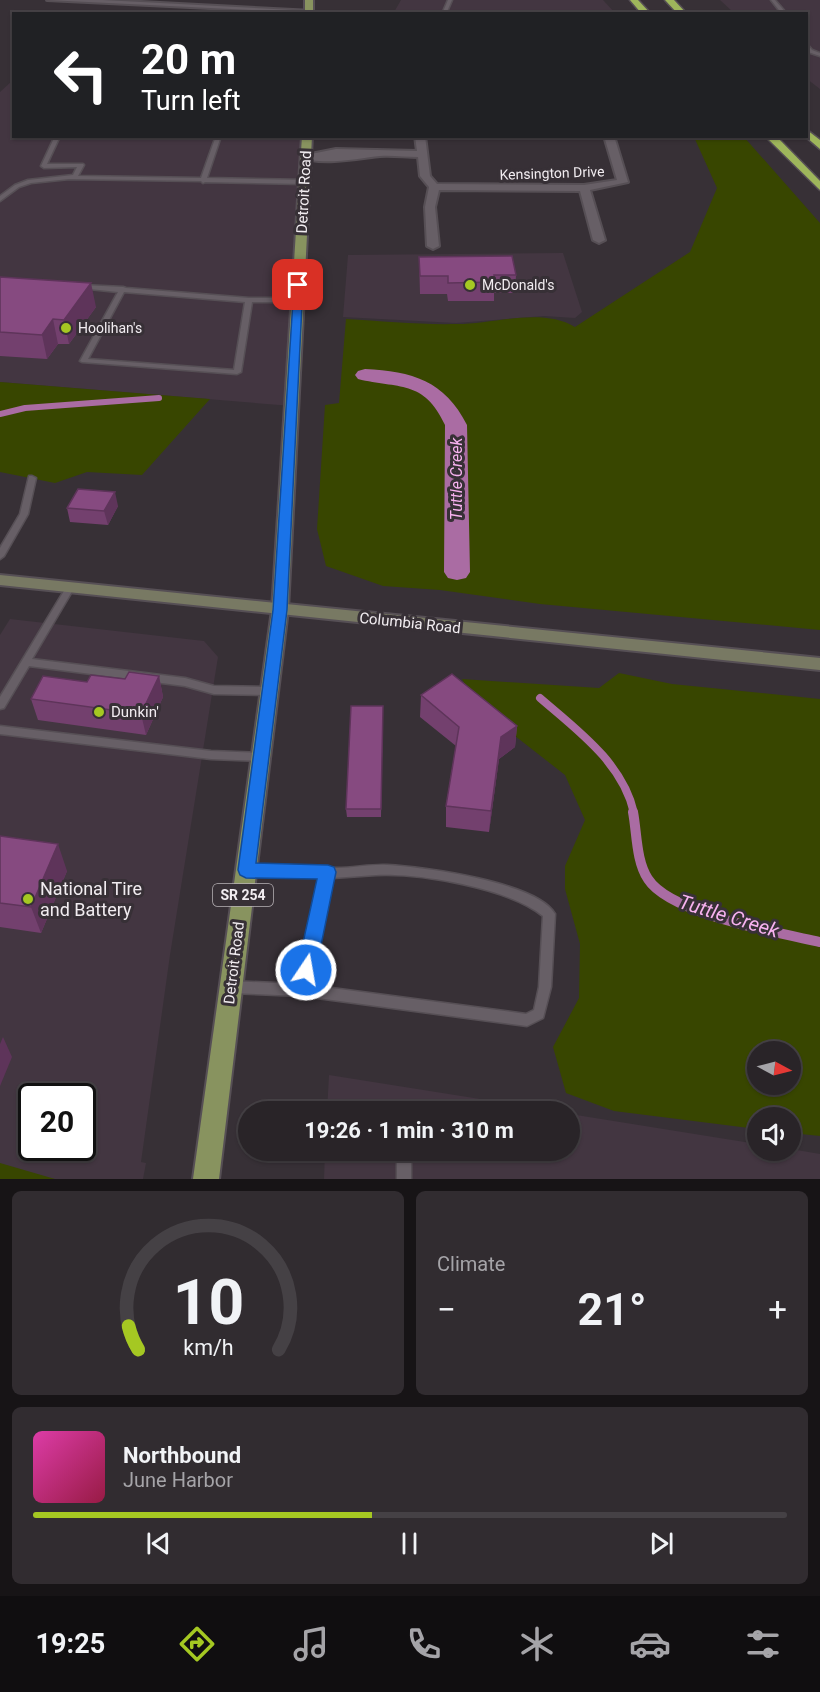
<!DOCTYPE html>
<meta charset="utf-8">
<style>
body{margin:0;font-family:Roboto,sans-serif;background:#312c30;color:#f1f3f6;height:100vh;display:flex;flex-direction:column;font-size:22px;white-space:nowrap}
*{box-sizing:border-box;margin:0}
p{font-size:20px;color:#a5a4a8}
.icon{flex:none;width:33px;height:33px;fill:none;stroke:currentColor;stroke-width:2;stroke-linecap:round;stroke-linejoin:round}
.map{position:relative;height:1179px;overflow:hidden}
.panel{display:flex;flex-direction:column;gap:12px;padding:12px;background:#171416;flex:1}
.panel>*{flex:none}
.top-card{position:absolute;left:12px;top:12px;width:796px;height:126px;border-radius:0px;box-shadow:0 2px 4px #0004,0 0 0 2px #454145;background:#202124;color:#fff;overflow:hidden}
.needle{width:39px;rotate:97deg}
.tools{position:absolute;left:747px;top:1041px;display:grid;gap:12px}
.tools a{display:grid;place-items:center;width:54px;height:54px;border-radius:50%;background:#292428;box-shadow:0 2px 4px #0004,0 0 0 2px #454145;font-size:30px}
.speed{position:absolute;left:18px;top:1083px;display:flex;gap:12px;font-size:30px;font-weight:700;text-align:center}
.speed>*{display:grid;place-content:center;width:78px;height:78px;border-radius:50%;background:#292428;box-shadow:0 2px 4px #0004,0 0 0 2px #454145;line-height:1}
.speed .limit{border:3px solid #111;border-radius:9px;background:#fff;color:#111}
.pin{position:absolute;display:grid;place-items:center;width:51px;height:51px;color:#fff;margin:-26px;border-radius:12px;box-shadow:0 3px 9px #0006}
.me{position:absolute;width:66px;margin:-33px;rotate:12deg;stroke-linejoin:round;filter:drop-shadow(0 0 4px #0008)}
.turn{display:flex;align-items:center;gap:21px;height:126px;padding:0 30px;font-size:27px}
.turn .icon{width:78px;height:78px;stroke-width:2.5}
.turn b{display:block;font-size:42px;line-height:51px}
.big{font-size:45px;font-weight:700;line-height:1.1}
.panel .card{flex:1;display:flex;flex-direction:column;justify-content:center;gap:9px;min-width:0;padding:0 21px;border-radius:9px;background:#312c30}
.panel .dial{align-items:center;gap:0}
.dial svg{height:156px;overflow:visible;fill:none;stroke:#454145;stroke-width:7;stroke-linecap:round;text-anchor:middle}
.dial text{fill:#f1f3f6;stroke:none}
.song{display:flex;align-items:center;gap:18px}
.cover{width:72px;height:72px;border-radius:9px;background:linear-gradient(135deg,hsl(320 70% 55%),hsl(340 70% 35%))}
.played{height:6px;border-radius:3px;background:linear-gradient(90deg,#a5c822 45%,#454145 45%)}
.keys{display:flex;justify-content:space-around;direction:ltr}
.heat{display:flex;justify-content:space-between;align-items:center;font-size:33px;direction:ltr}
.panel .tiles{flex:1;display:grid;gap:12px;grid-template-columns:1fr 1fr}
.card:last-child{grid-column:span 2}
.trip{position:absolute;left:238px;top:1101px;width:342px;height:60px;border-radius:30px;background:#292428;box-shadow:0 2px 4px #0004,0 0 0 2px #454145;font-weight:700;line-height:60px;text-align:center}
.tab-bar{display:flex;height:96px;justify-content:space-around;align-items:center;background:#100e10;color:#a5a4a8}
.tab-bar .icon{width:42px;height:42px}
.tab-bar .selected{color:#a5c822}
.tab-bar b{font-size:27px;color:#f1f3f6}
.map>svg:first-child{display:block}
</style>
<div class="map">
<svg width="820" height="1179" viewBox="0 0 820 1179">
<rect width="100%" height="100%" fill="#373036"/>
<!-- built -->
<g fill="#433641" fill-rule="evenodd">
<polygon points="401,0 603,0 615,13 393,14"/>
<polygon points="720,0 820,0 820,89 807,79 807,14 734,13"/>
<polygon points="13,80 14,136 307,137 292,406 0,382 0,92"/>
<polygon points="563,253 582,312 575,318 544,316 456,323 343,317 348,255"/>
<path d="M10,619L204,641L218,657L170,955L141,1162L146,1163L143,1179H0V635ZM32,1096H82V1148H32Z"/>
<polygon points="329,1075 555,1111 327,1112"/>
<polygon points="570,1114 757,1144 758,1150 791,1149 820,1154 820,1179 324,1179 325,1151 570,1150"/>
</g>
<!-- green -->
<g fill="#384600" fill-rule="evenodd">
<path d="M694,137H744L820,223V630L540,604L440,590L383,586L326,566L317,529L325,405L339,403L346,319C383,321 420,325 457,324C494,324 542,307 575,327L690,252L717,188Z"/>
<polygon points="0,382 210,399 142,475 87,472 55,483 0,472"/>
<path d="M619,673L672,684L820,699V1136L791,1133L790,1118H758L757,1129L614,1111L566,1093L553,1047L579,998L580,944L565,889V866L585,820L565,775L478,707L462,679L599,688ZM758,1052H790V1084H758Z"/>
<polygon points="0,1163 55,1179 0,1179"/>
</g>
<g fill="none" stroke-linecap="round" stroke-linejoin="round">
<!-- stream-far2 -->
<polyline stroke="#aa6ca3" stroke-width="6" points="0,414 25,408 159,398"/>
<!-- stream-far1 -->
<path stroke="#aa6ca3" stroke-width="8" d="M540,698C577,730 623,763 634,813"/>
<!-- stream -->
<path stroke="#aa6ca3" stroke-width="10" d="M633,812C637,833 636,861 648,879C670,914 780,933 820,942"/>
<!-- canal -->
<path fill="#aa6ca3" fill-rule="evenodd" d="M365,369C412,371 445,381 467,425L470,572L466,578L457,580L448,578L444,572L445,425C424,379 398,389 358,379L355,375L358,371Z"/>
<defs>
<g id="service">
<polygon points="448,0 452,0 446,14 442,14"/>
<polygon points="771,0 775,0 787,14 782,14"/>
<polygon points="807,44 812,50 820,53 820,56 808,52"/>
<polygon points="14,105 14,109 12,108"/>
<polygon points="55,136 60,136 47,164 83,164 84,165 78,176 201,178 216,136 221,136 207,178 305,180 308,182 305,184 205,182 203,183 201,181 69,179 31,183 19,187 0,201 0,196 15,185 28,180 73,175 77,167 44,168 41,166"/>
<path d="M82,285L123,287L126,288L249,298H298L301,300L298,302H252L241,372L237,374L82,362L80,361L118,292L80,288L79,287ZM124,292L245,302L234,370L88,359Z"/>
<polygon points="29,476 32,476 36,478 28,514 4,556 0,559 0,548 20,514"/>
<polygon points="70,585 74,588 32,659 185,678 214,686 269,687 272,688 274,691 272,694 269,695 214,694 185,686 29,666 4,708 0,709 0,697 67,586"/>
<polygon points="0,726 211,751 261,753 265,754 266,757 265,760 261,761 211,759 0,734"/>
<path d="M246,865C276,866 307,868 337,868C354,868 371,864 387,865C423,867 537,882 555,914L551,987L543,1018L527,1026L302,996L231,993L227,991L225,987L227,983L231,981L297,984L321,877L246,875L242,873L240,870L242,867ZM376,875C420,873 509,888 543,916L539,987L534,1010L526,1014L309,985L332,878Z"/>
<polygon points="405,1102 410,1104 412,1109 411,1112 397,1112 400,1104"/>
<rect x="397" y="1150" width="14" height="29"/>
</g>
<g id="minor">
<polygon points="47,0 103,0 313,11 309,13"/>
<path d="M415,136H425L430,176L437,184L584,185L617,180L604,136H614L628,182L590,190L605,240L599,243L593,240L580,191L439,190L435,207L439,246L433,249L427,246L425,207L429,187L420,176L418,157C405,157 392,155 380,156C361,158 317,167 301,156L336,149L417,151Z"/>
</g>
<polygon id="secondary" points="0,575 820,658 820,670 0,585"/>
<g id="primary">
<rect x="305" y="0" width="8" height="14"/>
<polygon points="302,136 312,136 288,610 219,1179 193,1179 272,610"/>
</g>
<g id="motorway">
<polygon points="630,0 638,0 651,14 642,14"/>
<polygon points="665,0 674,0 687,14 678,14"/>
<polygon points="807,130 820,140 820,149 805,136 807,136"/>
<polygon points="765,136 776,136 820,181 820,190"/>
</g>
</defs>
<!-- service casing -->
<use href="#service" stroke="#564f55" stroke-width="3"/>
<!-- minor casing -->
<use href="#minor" stroke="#564f55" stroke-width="4"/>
<!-- secondary casing -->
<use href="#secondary" stroke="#564f55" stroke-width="4"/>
<!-- primary casing -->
<use href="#primary" stroke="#564f55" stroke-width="4"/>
<!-- motorway casing -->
<use href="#motorway" stroke="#564f55" stroke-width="3"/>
<!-- service -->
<use href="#service" fill="#675f66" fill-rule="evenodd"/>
<!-- minor -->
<use href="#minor" fill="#675f66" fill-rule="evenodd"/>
<!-- secondary -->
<use href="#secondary" fill="#787963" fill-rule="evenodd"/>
<!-- primary -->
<use href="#primary" fill="#88935f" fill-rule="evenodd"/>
<!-- motorway -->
<use href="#motorway" fill="#9eb65b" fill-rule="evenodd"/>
</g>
<!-- wall -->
<g fill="#73406e">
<polygon points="419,257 516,275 515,293 494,293 494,301 448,301 447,294 420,294"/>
<polygon points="0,277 96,307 69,344 58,344 47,359 0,356"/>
<polygon points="118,506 108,525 70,522 67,508"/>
<polygon points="159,676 163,697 146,735 38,720 31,699 87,682 125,679"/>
<polygon points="421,695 517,726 515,747 499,759 489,832 446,827 446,806 456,746 420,717"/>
<polygon points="383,706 381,817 347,817 346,809"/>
<polygon points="0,836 67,871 41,933 0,927"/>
</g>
<!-- shaded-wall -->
<g fill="#5e345a">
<polygon points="91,283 96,307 69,344 64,320"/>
<polygon points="53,319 58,344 47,359 42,335"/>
<polygon points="115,492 118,506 108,525 104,511"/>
<polygon points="159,676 163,697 146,735 141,714"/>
<polygon points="517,726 515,747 499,759 489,832 491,811 501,737"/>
<polygon points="58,844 67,871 41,933 31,907"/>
<polygon points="3,1037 12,1057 0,1086 0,1044"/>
</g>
<!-- building -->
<g fill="#864a80" stroke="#5e345a" stroke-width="1.5">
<polygon points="512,256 516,275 494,275 495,282 448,283 448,276 420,276 419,257"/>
<polygon points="0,277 91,283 64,320 53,319 42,335 0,332"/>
<polygon points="78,489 115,492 104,511 67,508"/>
<polygon points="129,672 159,676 141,714 31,699 43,676 87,682 91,675 125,679"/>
<polygon points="452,674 517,726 501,737 491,811 446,806 459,727 421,695"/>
<polygon points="351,706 383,706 381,809 346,809"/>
<polygon points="0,836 58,844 31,907 0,903"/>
</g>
<!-- route -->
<polygon fill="#1a73e8" stroke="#114b97" stroke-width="1.5" points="298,282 303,285 287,610 256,863 328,865 334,867 336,872 316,970 313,976 306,979 300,976 297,970 317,879 246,878 240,875 238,870 273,610 294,285"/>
<!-- markers -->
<g fill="#a5c822" stroke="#373036" stroke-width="2">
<circle cx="470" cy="285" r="6"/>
<circle cx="66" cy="328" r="6"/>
<circle cx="99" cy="712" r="6"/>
<circle cx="28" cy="899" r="6"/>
</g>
<g text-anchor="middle" stroke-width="6" stroke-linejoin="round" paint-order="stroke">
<!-- far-street labels -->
<g font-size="14" fill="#f1ecf0" stroke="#373036">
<text transform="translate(552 173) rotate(-2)" y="5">Kensington Drive</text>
</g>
<!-- far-poi labels -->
<g font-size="14" fill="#f1ecf0" stroke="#373036" text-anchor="start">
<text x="482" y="290">McDonald's</text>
<text x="78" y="333">Hoolihan's</text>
</g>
<!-- shield labels -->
<rect fill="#373036" stroke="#b9b4b8" stroke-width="1.5" x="213" y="884" width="60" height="22" rx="4.5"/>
<g font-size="14" font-weight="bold" fill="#f1ecf0">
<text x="243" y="900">SR 254</text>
</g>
<!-- street labels -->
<g font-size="15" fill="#f1ecf0" stroke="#373036">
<text transform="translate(304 192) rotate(-87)" y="5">Detroit Road</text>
<text transform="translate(410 623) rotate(6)" y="5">Columbia Road</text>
<text transform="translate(234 963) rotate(-83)" y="5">Detroit Road</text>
</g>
<!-- poi labels -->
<g font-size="15" fill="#f1ecf0" stroke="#373036" text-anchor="start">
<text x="111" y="717">Dunkin'</text>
</g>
<!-- water labels -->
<g font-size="16" font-style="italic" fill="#f7b2ef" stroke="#373036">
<text transform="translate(456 479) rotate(-90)" y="6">Tuttle Creek</text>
</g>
<!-- near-poi labels -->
<g font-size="18" fill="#f1ecf0" stroke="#373036" text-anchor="start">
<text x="40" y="895">National Tire<tspan x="40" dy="21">and Battery</tspan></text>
</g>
<!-- near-water labels -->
<g font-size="20" font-style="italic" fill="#f7b2ef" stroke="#373036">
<text transform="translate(729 916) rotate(17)" y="7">Tuttle Creek</text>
</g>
</g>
</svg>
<div class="tools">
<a><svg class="needle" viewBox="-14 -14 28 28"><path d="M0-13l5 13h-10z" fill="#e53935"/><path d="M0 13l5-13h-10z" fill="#a5a4a8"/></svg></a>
<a><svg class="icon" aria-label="sound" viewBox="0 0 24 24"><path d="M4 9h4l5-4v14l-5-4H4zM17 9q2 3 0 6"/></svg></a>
</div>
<div class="speed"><div class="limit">20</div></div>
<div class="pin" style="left:298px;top:285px;background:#d93025"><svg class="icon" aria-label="arrive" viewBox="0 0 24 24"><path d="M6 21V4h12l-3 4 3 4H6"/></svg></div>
<svg class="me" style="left:306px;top:970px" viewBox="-20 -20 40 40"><circle r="17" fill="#1a73e8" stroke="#fff" stroke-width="3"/><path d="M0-11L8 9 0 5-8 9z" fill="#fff"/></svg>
<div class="trip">19:26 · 1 min · 310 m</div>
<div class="top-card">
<div class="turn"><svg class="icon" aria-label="left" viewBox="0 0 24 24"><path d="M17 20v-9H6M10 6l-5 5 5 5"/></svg><div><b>20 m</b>Turn left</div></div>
</div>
</div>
<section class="panel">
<div class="tiles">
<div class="card dial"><svg viewBox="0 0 100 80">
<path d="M14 69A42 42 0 1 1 86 69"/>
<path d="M14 69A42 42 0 0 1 9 57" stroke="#a5c822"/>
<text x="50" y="56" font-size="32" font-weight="700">10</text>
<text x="50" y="72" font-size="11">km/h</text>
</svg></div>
<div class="card"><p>Climate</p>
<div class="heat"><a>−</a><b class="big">21°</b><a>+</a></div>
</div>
<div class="card">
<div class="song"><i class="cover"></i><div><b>Northbound</b><p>June Harbor</p></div></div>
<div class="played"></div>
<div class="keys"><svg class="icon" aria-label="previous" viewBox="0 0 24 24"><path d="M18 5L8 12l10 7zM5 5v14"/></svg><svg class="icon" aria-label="pause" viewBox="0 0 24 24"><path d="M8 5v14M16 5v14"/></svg><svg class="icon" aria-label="next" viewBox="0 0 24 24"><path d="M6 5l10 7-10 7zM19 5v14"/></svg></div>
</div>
</div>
</section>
<nav class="tab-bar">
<b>19:25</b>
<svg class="icon selected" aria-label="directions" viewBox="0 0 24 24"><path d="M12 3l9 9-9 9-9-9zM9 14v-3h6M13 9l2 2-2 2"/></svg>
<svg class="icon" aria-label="music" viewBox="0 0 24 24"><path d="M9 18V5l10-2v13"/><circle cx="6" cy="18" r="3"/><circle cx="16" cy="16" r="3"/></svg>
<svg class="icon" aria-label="phone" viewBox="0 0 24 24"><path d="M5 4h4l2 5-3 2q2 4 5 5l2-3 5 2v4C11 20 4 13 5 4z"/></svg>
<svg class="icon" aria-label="climate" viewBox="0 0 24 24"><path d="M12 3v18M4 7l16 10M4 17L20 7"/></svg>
<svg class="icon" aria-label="car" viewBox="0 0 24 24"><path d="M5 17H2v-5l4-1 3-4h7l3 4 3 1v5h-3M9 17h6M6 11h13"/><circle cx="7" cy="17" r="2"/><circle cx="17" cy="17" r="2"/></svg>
<svg class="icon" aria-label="filters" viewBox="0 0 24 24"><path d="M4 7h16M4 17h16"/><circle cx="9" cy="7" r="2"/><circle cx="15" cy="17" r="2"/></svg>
</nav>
